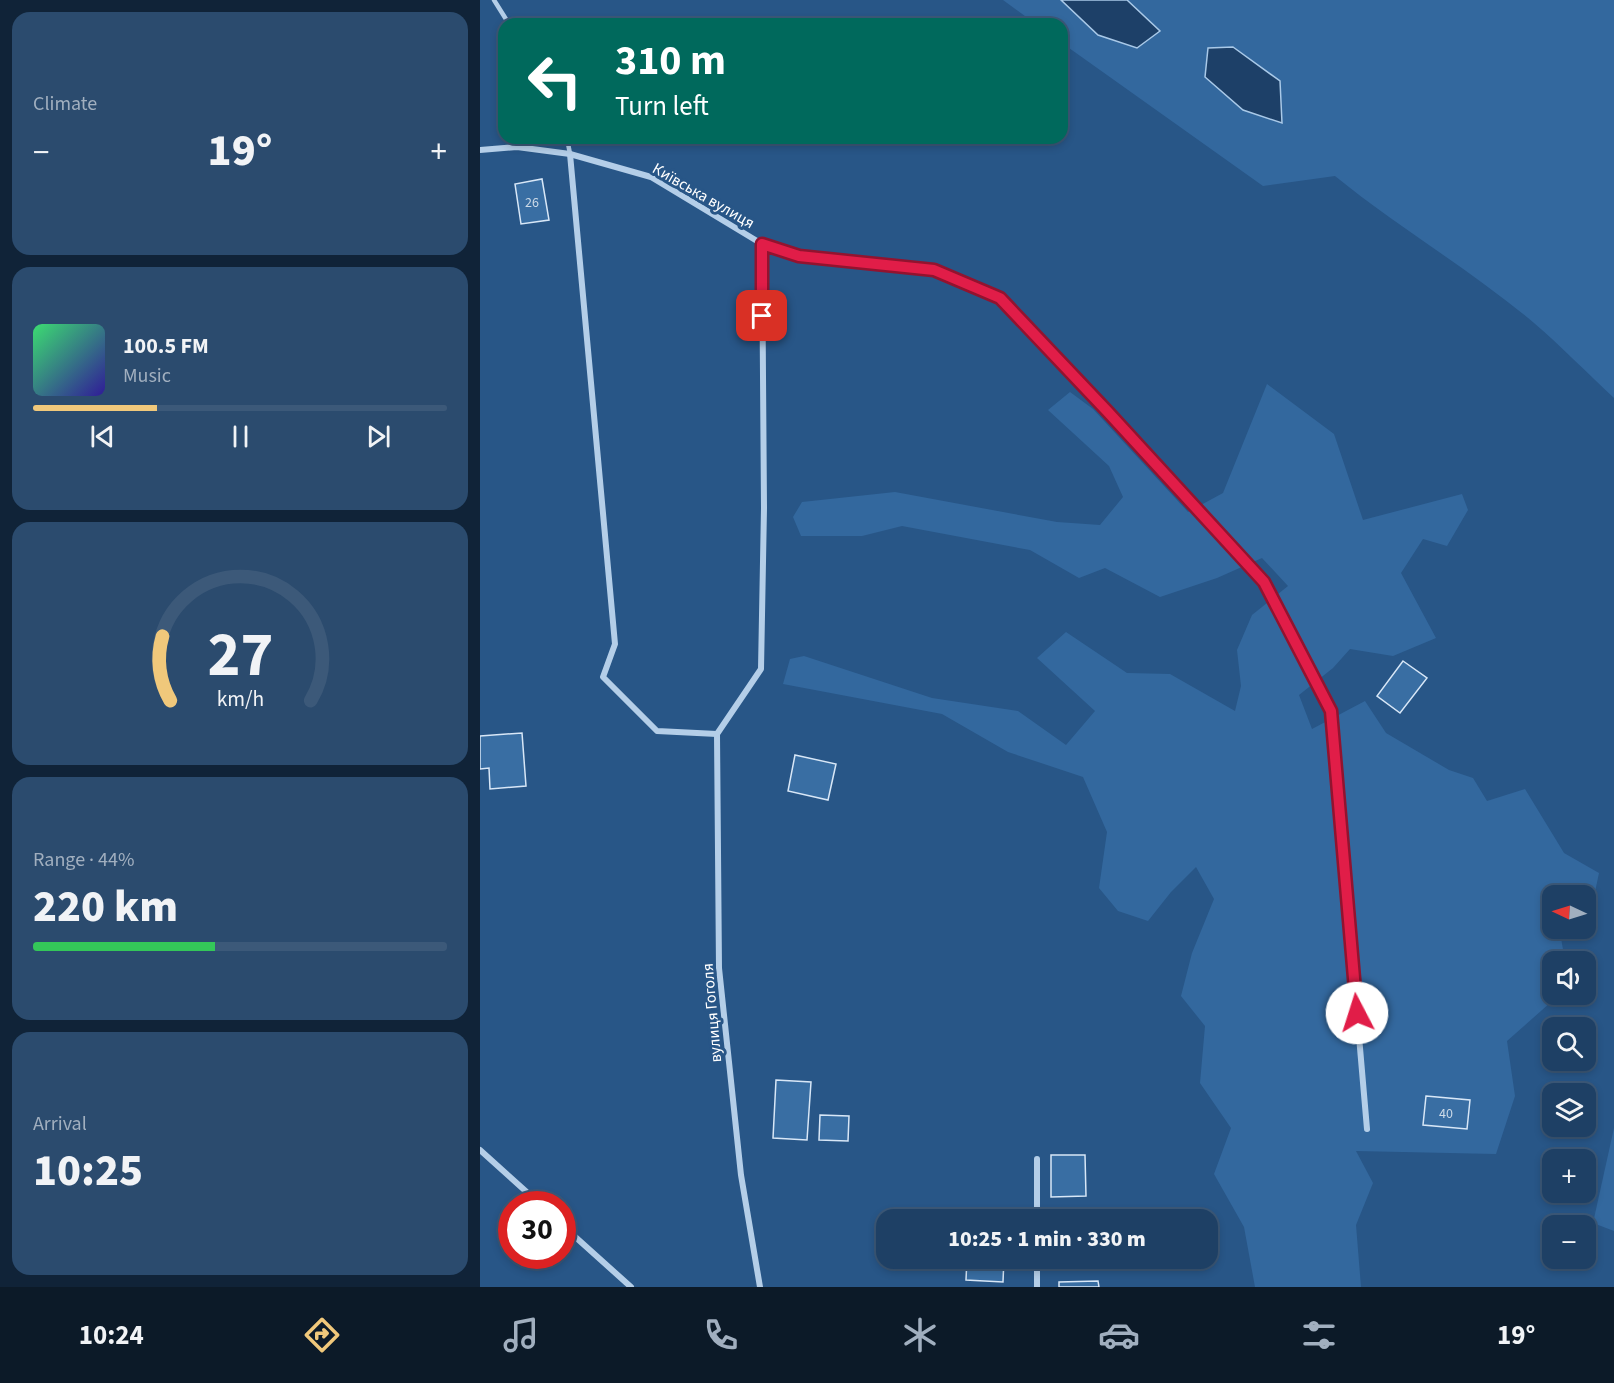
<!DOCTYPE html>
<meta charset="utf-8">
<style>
body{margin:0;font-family:"Source Sans 3",sans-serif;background:#2b4b6e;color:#f1f3f6;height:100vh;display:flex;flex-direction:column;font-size:22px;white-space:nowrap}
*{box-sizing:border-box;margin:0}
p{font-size:20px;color:#a1afbf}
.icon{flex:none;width:33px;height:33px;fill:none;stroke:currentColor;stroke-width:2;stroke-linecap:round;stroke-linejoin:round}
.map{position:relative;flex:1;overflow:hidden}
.side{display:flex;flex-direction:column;gap:12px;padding:12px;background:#102338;width:480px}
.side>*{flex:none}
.guide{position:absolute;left:18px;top:18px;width:570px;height:126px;border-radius:18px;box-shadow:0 3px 9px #0003,0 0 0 2px #3c5979;background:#00695c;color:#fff;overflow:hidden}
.needle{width:39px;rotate:274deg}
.fabs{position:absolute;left:1062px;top:885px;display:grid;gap:12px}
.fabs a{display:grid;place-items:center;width:54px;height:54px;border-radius:12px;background:#1e4065;box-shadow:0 3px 9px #0003,0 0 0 2px #3c5979;font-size:30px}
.speed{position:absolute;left:18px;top:1191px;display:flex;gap:12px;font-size:30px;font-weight:700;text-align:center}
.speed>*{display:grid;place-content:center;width:78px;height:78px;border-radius:50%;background:#1e4065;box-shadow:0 3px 9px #0003,0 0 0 2px #3c5979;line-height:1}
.speed .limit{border:9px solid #d22;background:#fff;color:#111}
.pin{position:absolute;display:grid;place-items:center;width:51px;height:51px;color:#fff;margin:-26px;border-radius:12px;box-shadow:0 3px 9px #0006}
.me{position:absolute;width:66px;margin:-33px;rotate:355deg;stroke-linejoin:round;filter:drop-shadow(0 0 4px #0008)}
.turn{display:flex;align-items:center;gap:21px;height:126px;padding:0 18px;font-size:27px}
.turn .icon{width:78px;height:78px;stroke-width:2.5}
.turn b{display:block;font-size:42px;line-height:51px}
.big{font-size:45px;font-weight:800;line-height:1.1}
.side .tile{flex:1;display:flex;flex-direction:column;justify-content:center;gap:9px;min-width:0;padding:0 21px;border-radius:18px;background:#2b4b6e}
.side .dial{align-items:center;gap:0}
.dial svg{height:156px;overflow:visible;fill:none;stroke:#3c5979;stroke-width:7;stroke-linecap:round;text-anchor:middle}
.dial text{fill:#f1f3f6;stroke:none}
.song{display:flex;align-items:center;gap:18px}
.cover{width:72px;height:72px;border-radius:9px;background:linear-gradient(135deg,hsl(140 70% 55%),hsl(250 70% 35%))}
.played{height:6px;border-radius:3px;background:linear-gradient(90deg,#f0c87b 30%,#3c5979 30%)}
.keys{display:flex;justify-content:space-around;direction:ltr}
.heat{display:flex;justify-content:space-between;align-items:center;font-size:33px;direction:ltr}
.charge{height:9px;border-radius:4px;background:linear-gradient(90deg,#34c759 44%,#3c5979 0)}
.trip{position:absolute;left:396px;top:1209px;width:342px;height:60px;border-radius:18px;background:#1e4065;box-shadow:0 3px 9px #0003,0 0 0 2px #3c5979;font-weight:800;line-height:60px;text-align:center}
.tabs{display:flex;height:96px;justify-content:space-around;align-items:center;background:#0c1a28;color:#a1afbf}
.tabs .icon{width:42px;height:42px}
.tabs .selected{color:#f0c87b}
.tabs b{font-size:27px;color:#f1f3f6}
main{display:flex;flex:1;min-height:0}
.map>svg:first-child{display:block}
</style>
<main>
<section class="side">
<div class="tile"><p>Climate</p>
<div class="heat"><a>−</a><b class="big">19°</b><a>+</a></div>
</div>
<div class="tile">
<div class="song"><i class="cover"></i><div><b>100.5 FM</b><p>Music</p></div></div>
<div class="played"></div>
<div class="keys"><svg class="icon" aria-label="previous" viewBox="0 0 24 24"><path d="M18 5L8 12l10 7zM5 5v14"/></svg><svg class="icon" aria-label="pause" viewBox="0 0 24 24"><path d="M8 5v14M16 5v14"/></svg><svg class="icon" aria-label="next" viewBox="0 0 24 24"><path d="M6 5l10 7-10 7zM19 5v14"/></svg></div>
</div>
<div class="tile dial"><svg viewBox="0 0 100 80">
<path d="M14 69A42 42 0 1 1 86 69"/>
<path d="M14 69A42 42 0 0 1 10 36" stroke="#f0c87b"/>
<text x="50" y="56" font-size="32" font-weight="700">27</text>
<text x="50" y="72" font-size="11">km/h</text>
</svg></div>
<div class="tile"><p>Range · 44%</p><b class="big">220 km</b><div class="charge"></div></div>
<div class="tile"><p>Arrival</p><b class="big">10:25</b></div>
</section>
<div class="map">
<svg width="1134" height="1287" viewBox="0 0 1134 1287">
<rect width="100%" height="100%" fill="#285687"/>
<!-- green -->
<g fill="#33689e">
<path d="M523,0H1134V398C1107,373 1082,347 1054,323C991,270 919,228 855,176L783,186L582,43V24H556Z"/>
<polygon points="787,384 854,434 883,520 982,494 988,510 967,546 943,539 921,573 956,638 913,656 870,649 853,668 819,695 832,729 885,701 906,733 969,770 993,778 1007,801 1045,789 1084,853 1119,873 1109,920 1106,923 1106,896 1072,896 1072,928 1096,929 1081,938 1085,961 1072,962 1072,994 1079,995 1027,1041 1035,1096 1016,1154 876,1151 893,1183 876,1225 881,1287 775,1287 764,1227 734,1174 751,1128 720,1083 725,1026 701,996 712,953 734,899 716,867 691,892 668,921 638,911 619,888 627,832 603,777 528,752 462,714 303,684 310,659 324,656 452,698 538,711 586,745 615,711 557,658 586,632 647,673 690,674 755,711 761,686 757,650 772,615 808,586 782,558 737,578 680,597 625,568 599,578 550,550 422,526 382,536 321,536 313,517 322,502 415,492 577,522 620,525 643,497 629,466 568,410 590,392 613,409 708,512 743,493"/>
<polygon points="1134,1128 1134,1231 1113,1223"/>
</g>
<!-- water -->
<g fill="#1d4068" stroke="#a9c9e8" stroke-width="1.5">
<polygon points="581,0 647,0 680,31 657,48 618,35"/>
<polygon points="753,47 800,81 802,123 763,110 725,77 728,48"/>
</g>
<!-- building -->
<g fill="#396ea3" stroke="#d8e7f7" stroke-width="1.5">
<polygon points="62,179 69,220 41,224 35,184"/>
<polygon points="923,661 947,678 920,713 897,696"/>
<polygon points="42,733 46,786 10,789 9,768 0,769 0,736"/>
<polygon points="315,755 356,764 348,800 308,791"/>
<polygon points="296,1080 331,1082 327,1140 293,1138"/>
<polygon points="946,1096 990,1100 987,1129 943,1125"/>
<polygon points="340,1115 369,1116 368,1141 339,1140"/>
<polygon points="571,1155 605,1155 606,1196 571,1197"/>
<polygon points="487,1258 524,1258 523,1282 486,1280"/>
<polygon points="618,1281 619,1287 579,1287 579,1282"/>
</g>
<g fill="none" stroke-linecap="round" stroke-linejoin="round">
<!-- lane -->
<g stroke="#b4cee8" stroke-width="4.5">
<polyline points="14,0 29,24"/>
<polyline points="87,138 90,154"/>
</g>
<!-- street -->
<g stroke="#b4cee8" stroke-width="6">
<polyline points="0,150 37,147 90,154 171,177 282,244 319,256 454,269 520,298 627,411 784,582 851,712 887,1129"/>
<polyline points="90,154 135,644 123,677 177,731 237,734"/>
<polyline points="237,734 239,968 261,1175 280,1287"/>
<polyline points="237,734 281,669 284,508 282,244"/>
<polyline points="0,1150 60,1204"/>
<polyline points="557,1220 557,1159"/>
<polyline points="82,1225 151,1287"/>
<polyline points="557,1287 557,1258"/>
</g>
</g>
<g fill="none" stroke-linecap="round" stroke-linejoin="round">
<defs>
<polyline id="route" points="282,316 282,244 319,256 454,270 520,298 627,411 784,582 851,711 877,1013"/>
</defs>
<!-- route casing -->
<use href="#route" stroke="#92132f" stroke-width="15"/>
<!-- route -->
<use href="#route" stroke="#e11d48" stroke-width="10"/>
</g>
<g text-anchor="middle" stroke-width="6" stroke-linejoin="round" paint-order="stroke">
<!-- number labels -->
<g font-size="14" fill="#cedbe8">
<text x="52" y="207">26</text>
<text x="966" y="1118">40</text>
</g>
<!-- street labels -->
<g font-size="16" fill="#fff" stroke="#285687">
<text transform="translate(224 195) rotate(30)" y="6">Київська вулиця</text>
<text transform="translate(231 1013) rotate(-95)" y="6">вулиця Гоголя</text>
</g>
</g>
</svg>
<div class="fabs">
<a><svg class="needle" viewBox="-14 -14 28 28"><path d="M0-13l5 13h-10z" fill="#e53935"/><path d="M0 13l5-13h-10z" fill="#a1afbf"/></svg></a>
<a><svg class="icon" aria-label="sound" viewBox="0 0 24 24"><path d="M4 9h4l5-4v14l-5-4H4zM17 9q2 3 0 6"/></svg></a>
<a><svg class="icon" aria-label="search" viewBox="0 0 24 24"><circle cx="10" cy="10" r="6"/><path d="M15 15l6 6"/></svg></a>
<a><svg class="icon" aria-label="layers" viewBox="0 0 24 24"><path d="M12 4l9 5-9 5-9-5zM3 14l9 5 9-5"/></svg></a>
<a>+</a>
<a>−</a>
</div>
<div class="speed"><div class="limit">30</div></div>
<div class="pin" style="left:282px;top:316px;background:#d93025"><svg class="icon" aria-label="arrive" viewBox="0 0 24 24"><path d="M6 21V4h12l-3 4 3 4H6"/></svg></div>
<svg class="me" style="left:877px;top:1013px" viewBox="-20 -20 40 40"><circle r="19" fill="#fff"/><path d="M0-13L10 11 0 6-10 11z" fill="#e11d48"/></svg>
<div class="trip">10:25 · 1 min · 330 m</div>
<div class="guide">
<div class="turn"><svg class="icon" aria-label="left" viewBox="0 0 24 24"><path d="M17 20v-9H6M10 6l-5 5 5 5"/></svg><div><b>310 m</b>Turn left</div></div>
</div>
</div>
</main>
<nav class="tabs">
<b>10:24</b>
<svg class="icon selected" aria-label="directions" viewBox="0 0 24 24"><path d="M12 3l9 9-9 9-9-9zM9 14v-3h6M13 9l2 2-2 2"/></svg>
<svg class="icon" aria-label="music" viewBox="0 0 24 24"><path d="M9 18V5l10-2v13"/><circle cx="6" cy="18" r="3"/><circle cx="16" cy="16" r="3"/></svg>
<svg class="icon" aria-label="phone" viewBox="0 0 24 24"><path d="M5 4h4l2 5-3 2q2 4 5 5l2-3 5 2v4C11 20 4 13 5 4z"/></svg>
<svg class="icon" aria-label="climate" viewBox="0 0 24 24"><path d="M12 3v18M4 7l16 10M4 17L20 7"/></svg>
<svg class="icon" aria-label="car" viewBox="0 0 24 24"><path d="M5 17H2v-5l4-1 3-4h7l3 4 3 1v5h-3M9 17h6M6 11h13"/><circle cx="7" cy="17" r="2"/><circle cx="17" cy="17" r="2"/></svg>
<svg class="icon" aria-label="filters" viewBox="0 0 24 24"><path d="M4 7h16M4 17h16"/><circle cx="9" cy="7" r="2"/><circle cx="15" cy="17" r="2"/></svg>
<b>19°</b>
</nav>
